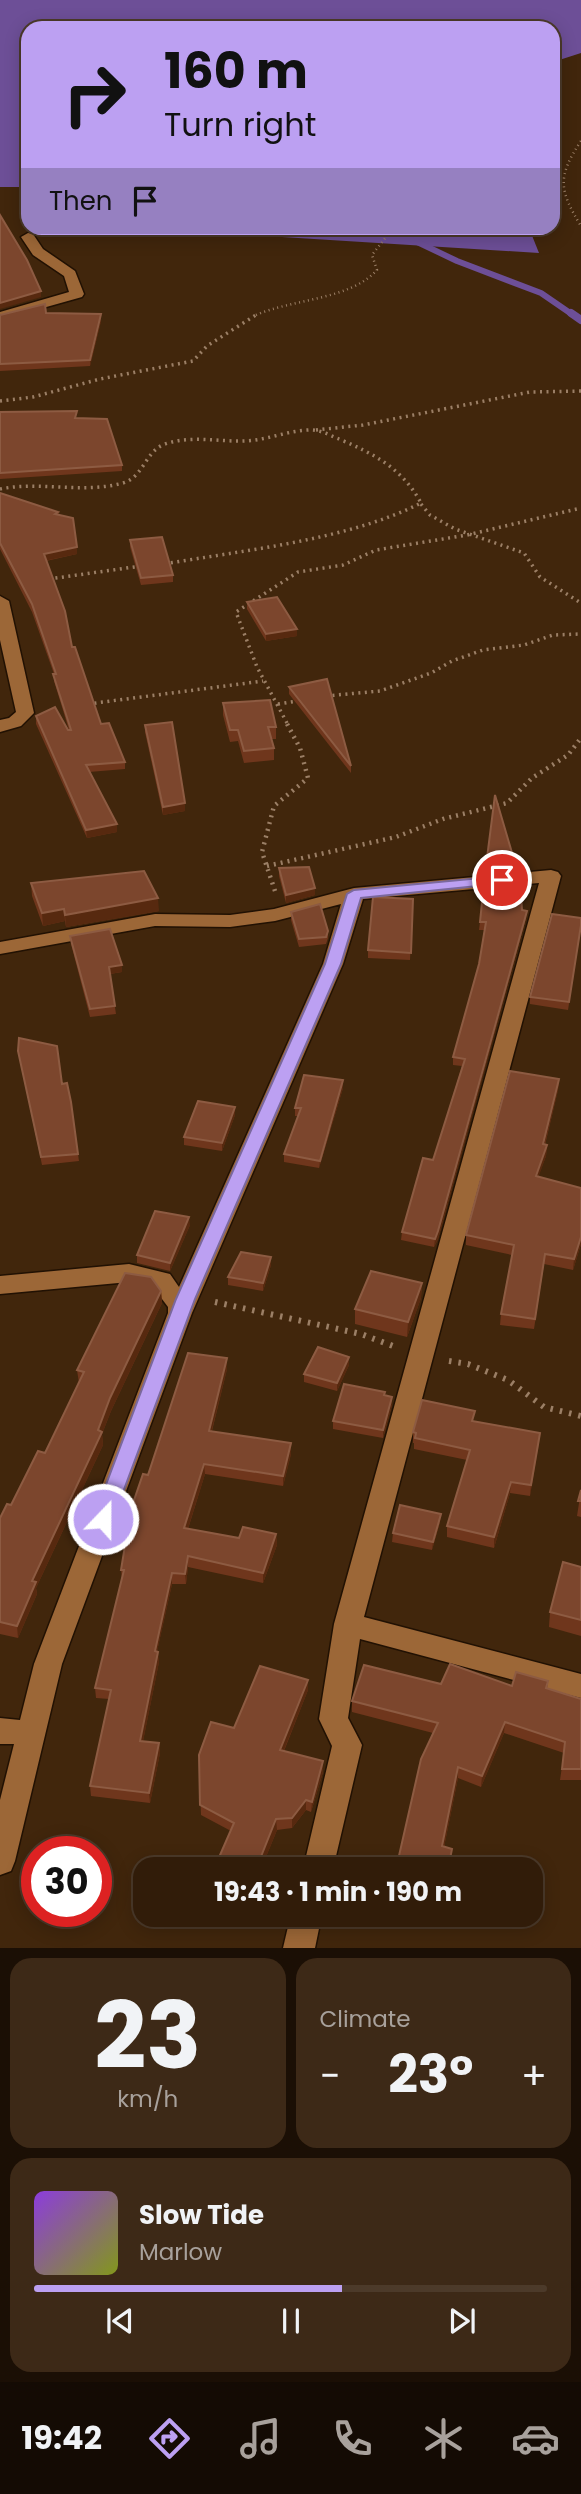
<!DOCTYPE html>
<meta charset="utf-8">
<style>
body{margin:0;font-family:Poppins,sans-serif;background:#3d2917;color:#f1f3f6;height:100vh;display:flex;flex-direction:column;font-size:26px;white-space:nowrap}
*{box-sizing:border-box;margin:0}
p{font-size:23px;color:#a8a19c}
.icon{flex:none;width:38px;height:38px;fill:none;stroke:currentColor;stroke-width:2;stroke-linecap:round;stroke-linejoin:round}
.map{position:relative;height:1948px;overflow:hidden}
.sheet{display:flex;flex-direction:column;gap:10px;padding:10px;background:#1b0f05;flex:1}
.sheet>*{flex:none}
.guide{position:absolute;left:21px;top:21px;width:539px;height:214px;border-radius:21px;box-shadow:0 4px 18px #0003,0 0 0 2px #4c3a2a;background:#bca0f2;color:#111;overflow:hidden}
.speed{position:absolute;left:21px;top:1836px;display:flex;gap:14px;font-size:35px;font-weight:700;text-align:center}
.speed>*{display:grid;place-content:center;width:91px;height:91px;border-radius:50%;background:#311c09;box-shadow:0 4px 18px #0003,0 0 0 2px #4c3a2a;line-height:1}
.speed .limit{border:10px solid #d22;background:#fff;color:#111}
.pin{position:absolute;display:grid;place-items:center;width:60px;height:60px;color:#fff;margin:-30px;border:4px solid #fff;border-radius:50%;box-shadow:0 2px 7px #0007}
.me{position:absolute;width:77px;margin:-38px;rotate:22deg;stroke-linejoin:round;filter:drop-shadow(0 0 5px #0008)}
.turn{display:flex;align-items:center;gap:24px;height:147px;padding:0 28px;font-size:32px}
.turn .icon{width:91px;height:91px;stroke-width:2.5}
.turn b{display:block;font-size:49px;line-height:60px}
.then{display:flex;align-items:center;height:66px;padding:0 28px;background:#0003;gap:14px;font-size:26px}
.big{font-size:52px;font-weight:700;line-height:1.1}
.sheet .widget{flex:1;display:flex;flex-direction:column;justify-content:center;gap:10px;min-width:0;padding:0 24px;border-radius:21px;background:#3d2917}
.sheet .dial{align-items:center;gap:0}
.dial b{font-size:91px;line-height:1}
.song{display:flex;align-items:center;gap:21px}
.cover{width:84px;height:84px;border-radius:10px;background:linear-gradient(135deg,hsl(270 70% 55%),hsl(70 70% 35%))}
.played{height:7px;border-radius:4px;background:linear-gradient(90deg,#bca0f2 60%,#4c3a2a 60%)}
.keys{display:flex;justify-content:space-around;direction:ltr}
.heat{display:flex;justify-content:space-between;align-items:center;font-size:38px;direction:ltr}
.sheet .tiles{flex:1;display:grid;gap:10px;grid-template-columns:1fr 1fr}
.widget:last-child{grid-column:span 2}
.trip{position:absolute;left:133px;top:1857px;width:410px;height:70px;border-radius:21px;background:#311c09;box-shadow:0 4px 18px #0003,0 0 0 2px #4c3a2a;font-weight:700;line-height:70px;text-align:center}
.dock{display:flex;height:112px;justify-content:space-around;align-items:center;background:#140b04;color:#a8a19c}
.dock .icon{width:49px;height:49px}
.dock .active{color:#bca0f2}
.dock b{font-size:32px;color:#f1f3f6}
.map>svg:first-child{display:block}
</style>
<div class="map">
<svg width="581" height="1948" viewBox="0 0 581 1948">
<rect width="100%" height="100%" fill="#41260c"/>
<!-- water -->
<g fill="#6d4f97">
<polygon points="0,0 581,0 581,53 553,62 553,28 28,28 28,187 0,187"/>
<polygon points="176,228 529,228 539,253 187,231"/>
</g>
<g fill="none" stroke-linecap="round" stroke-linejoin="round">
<!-- stream-far1 -->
<polyline stroke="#6d4f97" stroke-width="6" points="413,240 457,261 541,293 573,315"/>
<!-- stream -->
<polyline stroke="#6d4f97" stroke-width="8" points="571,313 581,320"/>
<defs>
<g id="minor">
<polygon points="28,233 33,234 43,249 75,271 84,294 82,297 0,320 0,312 69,292 64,276 33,255 21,237"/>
<polygon points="0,596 9,601 34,713 21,726 0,732 0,720 9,718 16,712 0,640"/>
<polygon points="551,870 558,872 561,876 364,1617 581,1674 581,1698 360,1639 348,1718 362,1745 333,1869 303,1869 332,1746 319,1719 334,1624 539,883 363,899 343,964 192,1313 62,1664 15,1861 11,1871 0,1875 0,1800 14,1744 0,1744 0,1718 20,1720 34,1664 168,1313 168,1307 153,1287 129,1282 0,1294 0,1276 129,1264 170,1274 179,1287 323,964 341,904 275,921 230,927 155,926 0,954 0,942 155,914 230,915 274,909 354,888"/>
<polygon points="291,1914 322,1914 315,1948 283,1948"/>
</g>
</defs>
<!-- minor casing -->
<use href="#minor" stroke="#211103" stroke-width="3"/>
<!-- path-far3 -->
<g stroke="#9b7f66" stroke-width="2.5" stroke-dasharray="1 3.5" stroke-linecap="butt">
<path d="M581,141C557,177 559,190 581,226"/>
<path d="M256,315C292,299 350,300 377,270L372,255L393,228"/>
</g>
<!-- path-far2 -->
<g stroke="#9b7f66" stroke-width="3.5" stroke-dasharray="2 4.5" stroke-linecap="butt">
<polyline points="0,401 33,397 100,379 193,361 207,346 259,313"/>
<polyline points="316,430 363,425 530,392 581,391"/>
<path d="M0,489C40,481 83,494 123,483C144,477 145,451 165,444C191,435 219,442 245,441C267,440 287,431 308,430C319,429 329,435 339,439C374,454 402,468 421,503C348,540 245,550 164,564"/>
<polyline points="421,504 430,515 455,529 524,553 540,577 581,603"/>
<polyline points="49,579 141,566"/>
<polyline points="326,696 380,691 431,673 452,661 483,650 524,645 553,635 581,634"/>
<polyline points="88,704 263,681"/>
<polyline points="278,704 297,701"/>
<polyline points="287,723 257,667 236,612 298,572 343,565 376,550 467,535 581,508"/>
</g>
<!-- path-far1 -->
<g stroke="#9b7f66" stroke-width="4.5" stroke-dasharray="2 5" stroke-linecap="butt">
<polyline points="267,866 396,837 443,819 507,803 532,778 568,755 581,738"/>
<polyline points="275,891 262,852 274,806 308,778 300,748 286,722"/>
</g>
<!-- path -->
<g stroke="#9b7f66" stroke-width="6" stroke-dasharray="2.5 7" stroke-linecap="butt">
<polyline points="215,1302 361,1334 393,1346"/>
<polyline points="449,1361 468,1364 508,1380 544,1407 581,1416"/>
</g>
<!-- minor -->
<use href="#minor" fill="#9c6737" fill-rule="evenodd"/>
</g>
<!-- wall -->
<g fill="#6f361c">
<polygon points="46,313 101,314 101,321 90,366 0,371 0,315"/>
<polygon points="0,412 77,418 122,465 122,471 0,479"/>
<polygon points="0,493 58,512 77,554 46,561 72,647 101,724 125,762 125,769 89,772 117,832 87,838 36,724 36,716 69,730 54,681 54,674 32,612 0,549"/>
<polygon points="130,540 173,575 173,582 141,585 130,547"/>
<polygon points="247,602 297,629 297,636 266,641 247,609"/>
<polygon points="289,687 351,766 351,773 289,694"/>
<polygon points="223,703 276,727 276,739 271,739 274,748 274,760 244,763 238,741 230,742 223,715"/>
<polygon points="145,725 185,811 163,815 145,732"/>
<polygon points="487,858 515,863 514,871 486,873"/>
<polygon points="279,868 315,888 315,895 286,903 279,876"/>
<polygon points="31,883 159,911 66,927 65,921 43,926 32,896"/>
<polygon points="413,899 410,960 368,958 368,950"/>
<polygon points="522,910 526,918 438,1239 434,1247 401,1240 402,1232 433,1160 462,1066 453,1065 453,1057 479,964 485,930 479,930 480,922"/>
<polygon points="291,912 328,931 328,938 326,944 299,947 291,920"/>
<polygon points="581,928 568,1010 530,1004 530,997"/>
<polygon points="70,936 122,972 110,974 116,1014 90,1017 71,944"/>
<polygon points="18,1051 78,1154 79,1161 42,1165"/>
<polygon points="559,1079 558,1090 545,1145 547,1145 546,1156 538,1177 581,1188 581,1244 573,1270 544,1264 534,1329 500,1325 501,1314 512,1255 466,1245 466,1235"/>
<polygon points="343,1088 319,1168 284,1162 284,1154 298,1116 295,1116 295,1108"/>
<polygon points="235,1115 222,1151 184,1145 184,1137"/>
<polygon points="190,1225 170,1271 137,1263 137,1255"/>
<polygon points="271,1257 271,1265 263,1291 228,1285 228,1277"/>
<polygon points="422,1283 421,1298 407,1337 355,1324 355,1309"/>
<polygon points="161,1291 162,1303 111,1411 102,1434 103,1445 36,1588 37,1594 18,1638 0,1634 0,1518 11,1505 45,1453 79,1383 77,1370"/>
<polygon points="349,1357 349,1365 337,1391 304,1382 304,1374"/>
<polygon points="227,1369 212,1431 291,1454 283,1486 205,1474 188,1529 239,1538 276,1534 277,1545 263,1583 188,1567 186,1584 172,1584 157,1651 159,1662 143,1741 159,1743 160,1753 150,1803 91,1796 90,1786 109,1699 96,1698 95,1688 122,1579 121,1570 148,1475"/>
<polygon points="385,1395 392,1397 392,1405 383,1438 333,1429 333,1421"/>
<polygon points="474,1422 540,1433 530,1496 510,1493 494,1548 447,1537 447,1526 467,1460 414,1449 414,1443 413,1443 413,1432"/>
<polygon points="581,1490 581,1517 577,1516"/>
<polygon points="440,1522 432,1550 392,1542 393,1533"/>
<polygon points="581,1567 581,1636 549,1627 550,1612"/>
<polygon points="308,1680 308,1690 284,1751 323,1772 311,1812 306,1810 292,1828 277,1830 261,1869 217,1869 217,1862 231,1831 201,1815 199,1755 234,1728"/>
<polygon points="548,1681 547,1689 581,1699 581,1780 560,1780 564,1753 504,1733 481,1787 458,1778 444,1847 451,1859 449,1869 421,1759 433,1733 352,1712 352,1701 441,1684 512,1686"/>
<polygon points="405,1914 440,1914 438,1922"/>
</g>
<!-- shaded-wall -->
<g fill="#57290f">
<polygon points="41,291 41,297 0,309 0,303"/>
<polygon points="101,314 101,321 90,366 90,360"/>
<polygon points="77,547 77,554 44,561 44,554"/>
<polygon points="297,629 297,636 266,641 266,634"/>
<polygon points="185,803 185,811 163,815 163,807"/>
<polygon points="117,824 117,832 87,838 86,830"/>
<polygon points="315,888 315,895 286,903 286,895"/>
<polygon points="158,898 159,911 66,927 65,915"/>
<polygon points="64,909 65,921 43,926 42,913"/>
<polygon points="527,911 526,918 438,1239 434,1247 435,1239"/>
<polygon points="122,965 122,972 109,974 109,967"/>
<polygon points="559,1079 558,1090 542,1155 543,1144"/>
<polygon points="343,1080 343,1088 319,1168 320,1161"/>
<polygon points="235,1107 235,1115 222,1151 222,1143"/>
<polygon points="547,1145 546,1156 535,1187 536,1176"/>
<polygon points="189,1217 190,1225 170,1271 170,1263"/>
<polygon points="581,1237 581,1244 573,1270 574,1259"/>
<polygon points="271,1257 271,1265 263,1291 263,1283"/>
<polygon points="422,1283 421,1298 407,1337 408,1322"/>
<polygon points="161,1291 162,1303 111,1411 102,1434 103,1445 36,1588 37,1594 18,1638 17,1626 32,1581 98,1430 110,1398"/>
<polygon points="349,1357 349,1365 337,1391 337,1383"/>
<polygon points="227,1358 227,1369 209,1441 209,1431"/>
<polygon points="392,1397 392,1405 383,1438 383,1430"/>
<polygon points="540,1433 539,1444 530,1496 531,1485"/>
<polygon points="291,1443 291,1454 283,1486 283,1476"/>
<polygon points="204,1464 205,1474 185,1538 184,1528"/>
<polygon points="511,1482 510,1493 494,1548 494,1537"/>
<polygon points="441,1514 440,1522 432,1550 433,1542"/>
<polygon points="276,1534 277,1545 263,1583 263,1573"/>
<polygon points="188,1556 188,1567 186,1584 185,1574"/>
<polygon points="172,1573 172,1584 155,1661 155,1651"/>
<polygon points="158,1652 159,1662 141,1751 140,1741"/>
<polygon points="308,1680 308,1690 280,1760 280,1750"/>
<polygon points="505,1722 504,1733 481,1787 482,1776"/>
<polygon points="159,1743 160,1753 150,1803 149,1793"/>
<polygon points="323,1761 323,1772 311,1812 312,1802"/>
<polygon points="458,1767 458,1778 442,1857 442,1846"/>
<polygon points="306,1800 306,1810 292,1828 292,1818"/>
<polygon points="276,1819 277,1830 261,1869 256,1869"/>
</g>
<!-- building -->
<g fill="#7c462d" stroke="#8d5b42" stroke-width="2">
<polygon points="0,215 27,260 41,291 0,303"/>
<polygon points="45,304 46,313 101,314 90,360 0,364 0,315"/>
<polygon points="77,411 75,418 107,419 122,465 0,473 0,412"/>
<polygon points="0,493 58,512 55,514 73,518 77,547 44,554 65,611 72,647 75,647 101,724 109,723 125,762 86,765 117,824 86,830 36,716 55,707 68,730 71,730 53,674 56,674 32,604 0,543"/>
<polygon points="162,537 173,575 141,578 130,540"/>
<polygon points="277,597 297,629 266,634 247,602"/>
<polygon points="327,679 351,766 289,687"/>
<polygon points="270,700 276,727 268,727 274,748 244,751 238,730 230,730 223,703"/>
<polygon points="172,722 185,803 163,807 145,725"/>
<polygon points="495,795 515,863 486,866 487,858"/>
<polygon points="309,867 315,888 286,895 279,868"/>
<polygon points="144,871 158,898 65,915 64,909 42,913 31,883"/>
<polygon points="520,880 522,910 527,911 438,1231 435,1239 402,1232 423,1158 433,1160 465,1059 453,1057 479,964 486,922 480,922 484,883"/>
<polygon points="373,897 413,899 411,953 368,950"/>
<polygon points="320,904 328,931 326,937 299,939 291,912"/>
<polygon points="552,914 581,918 581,925 569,1002 530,997"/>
<polygon points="110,929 122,965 109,967 115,1006 90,1009 70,936"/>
<polygon points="19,1038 57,1046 62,1084 67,1083 71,1102 78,1154 41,1157 18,1051"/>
<polygon points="510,1071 559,1079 543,1144 547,1145 536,1176 581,1188 581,1237 574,1259 545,1254 535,1319 501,1314 514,1245 466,1235"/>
<polygon points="304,1075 343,1080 320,1161 284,1154 301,1108 295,1108"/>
<polygon points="198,1101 235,1107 222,1143 184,1137"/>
<polygon points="155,1211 189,1217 170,1263 137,1255"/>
<polygon points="241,1252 271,1257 263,1283 228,1277"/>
<polygon points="371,1271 422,1283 408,1322 355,1309"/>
<polygon points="125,1273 151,1277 161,1291 110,1398 98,1430 102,1432 32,1581 36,1582 17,1626 0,1622 0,1518 7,1504 11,1505 38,1451 45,1453 84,1372 77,1370"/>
<polygon points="318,1347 349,1357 337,1383 304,1374"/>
<polygon points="188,1353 227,1358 209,1431 291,1443 283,1476 204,1464 184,1528 239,1538 243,1527 276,1534 263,1573 188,1556 185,1574 172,1573 155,1651 158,1652 140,1741 159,1743 149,1793 90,1786 111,1690 95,1688 124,1570 121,1570 131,1509 143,1474 148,1475"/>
<polygon points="344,1384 385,1392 384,1395 392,1397 383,1430 333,1421"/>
<polygon points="422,1400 475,1411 472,1421 540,1433 531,1485 511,1482 494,1537 447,1526 470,1450 415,1438 416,1433 413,1432"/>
<polygon points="581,1490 581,1501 578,1501"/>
<polygon points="400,1505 441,1514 433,1542 393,1533"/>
<polygon points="563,1562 581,1567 581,1620 550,1612"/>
<polygon points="450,1664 512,1686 516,1672 548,1681 546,1688 581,1699 581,1769 562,1769 565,1742 505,1722 482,1776 458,1767 442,1846 452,1849 448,1869 396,1869 421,1759 438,1723 352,1701 364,1665 441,1684"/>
<polygon points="260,1666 308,1680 280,1750 323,1761 312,1802 306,1800 292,1818 276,1819 256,1869 236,1869 217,1862 234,1823 200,1805 199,1755 211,1722 234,1728"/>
</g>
<!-- route -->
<polygon fill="#bca0f2" stroke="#7a689d" stroke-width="2" points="502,876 509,880 507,883 361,898 341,964 195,1299 113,1519 110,1525 103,1527 96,1525 93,1519 176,1299 325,964 347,894 354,890"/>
</svg>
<div class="speed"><div class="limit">30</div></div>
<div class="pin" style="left:502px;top:880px;background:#d93025"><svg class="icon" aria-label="arrive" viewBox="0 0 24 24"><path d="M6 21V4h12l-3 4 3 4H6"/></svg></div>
<svg class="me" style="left:103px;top:1519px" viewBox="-20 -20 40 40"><circle r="17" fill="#bca0f2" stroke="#fff" stroke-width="3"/><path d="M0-11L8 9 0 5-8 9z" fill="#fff"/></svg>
<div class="trip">19:43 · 1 min · 190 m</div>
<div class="guide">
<div class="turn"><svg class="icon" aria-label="right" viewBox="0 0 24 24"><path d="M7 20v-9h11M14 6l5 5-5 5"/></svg><div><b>160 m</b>Turn right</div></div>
<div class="then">Then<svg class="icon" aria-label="arrive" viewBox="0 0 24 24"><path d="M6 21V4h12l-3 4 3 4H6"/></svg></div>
</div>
</div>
<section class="sheet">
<div class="tiles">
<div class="widget dial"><b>23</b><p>km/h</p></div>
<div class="widget"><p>Climate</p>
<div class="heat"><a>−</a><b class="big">23°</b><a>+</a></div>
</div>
<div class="widget">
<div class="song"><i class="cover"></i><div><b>Slow Tide</b><p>Marlow</p></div></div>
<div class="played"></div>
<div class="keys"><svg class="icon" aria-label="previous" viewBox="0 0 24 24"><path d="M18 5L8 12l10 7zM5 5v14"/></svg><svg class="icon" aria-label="pause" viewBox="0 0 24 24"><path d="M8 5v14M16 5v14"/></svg><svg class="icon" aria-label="next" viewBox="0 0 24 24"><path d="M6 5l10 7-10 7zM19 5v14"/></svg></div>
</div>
</div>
</section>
<nav class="dock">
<b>19:42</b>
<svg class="icon active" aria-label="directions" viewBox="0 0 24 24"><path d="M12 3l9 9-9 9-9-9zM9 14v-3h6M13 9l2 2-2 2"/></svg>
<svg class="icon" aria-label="music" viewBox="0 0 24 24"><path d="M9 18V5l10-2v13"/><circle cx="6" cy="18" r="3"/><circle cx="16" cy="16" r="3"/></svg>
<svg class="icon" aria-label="phone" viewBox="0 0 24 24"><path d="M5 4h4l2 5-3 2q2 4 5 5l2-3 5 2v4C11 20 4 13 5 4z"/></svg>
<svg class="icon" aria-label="climate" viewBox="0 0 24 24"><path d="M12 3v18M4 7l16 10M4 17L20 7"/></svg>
<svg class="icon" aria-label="car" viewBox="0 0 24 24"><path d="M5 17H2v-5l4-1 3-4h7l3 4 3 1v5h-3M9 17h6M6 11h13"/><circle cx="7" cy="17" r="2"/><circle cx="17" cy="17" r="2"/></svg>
</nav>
